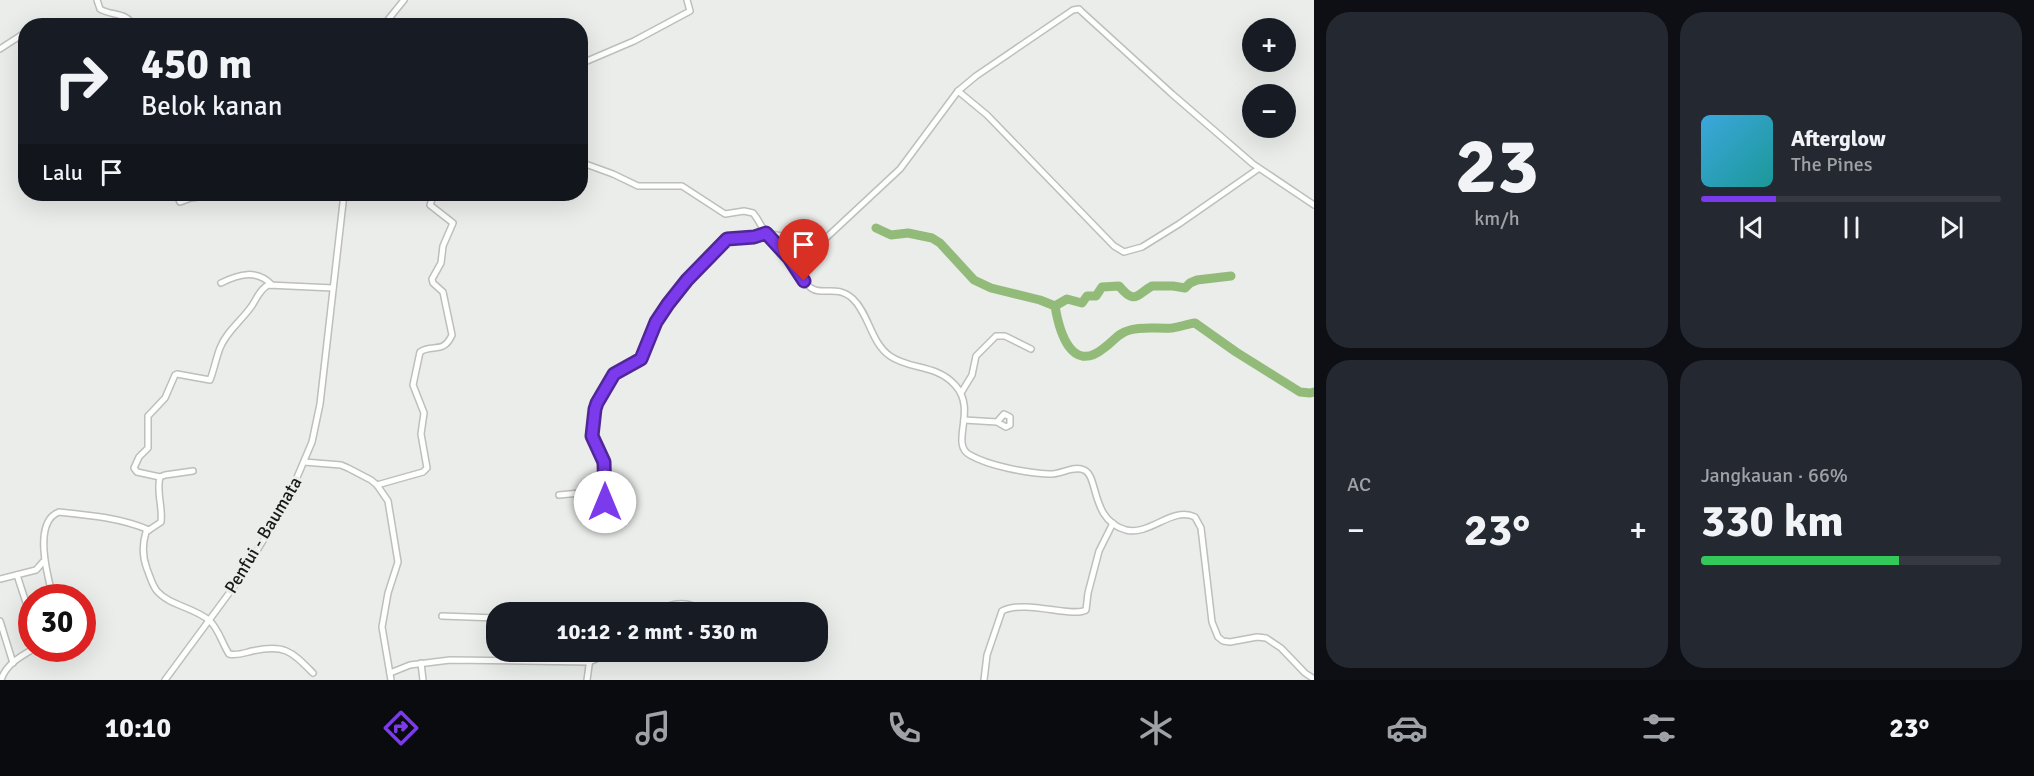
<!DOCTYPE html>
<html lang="id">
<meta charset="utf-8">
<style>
body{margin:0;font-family:Signika,sans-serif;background:#242831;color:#f1f3f6;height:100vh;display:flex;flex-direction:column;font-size:22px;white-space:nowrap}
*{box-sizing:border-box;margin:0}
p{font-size:20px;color:#9ea1a6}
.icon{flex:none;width:33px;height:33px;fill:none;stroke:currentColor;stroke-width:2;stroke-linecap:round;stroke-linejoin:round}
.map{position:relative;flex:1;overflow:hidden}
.drawer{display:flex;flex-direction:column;gap:12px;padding:12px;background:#0d0f14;width:720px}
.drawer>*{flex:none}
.guide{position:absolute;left:18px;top:18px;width:570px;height:183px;border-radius:24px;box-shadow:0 6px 24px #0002;background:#171b24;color:#f1f3f6;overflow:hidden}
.fabs{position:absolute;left:1242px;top:18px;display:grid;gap:12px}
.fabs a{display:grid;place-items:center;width:54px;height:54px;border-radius:50%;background:#171b24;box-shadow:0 6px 24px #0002;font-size:30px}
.speed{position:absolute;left:18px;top:584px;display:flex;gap:12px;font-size:30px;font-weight:700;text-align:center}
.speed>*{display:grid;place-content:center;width:78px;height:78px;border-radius:50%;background:#171b24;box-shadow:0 6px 24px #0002;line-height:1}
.speed .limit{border:9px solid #d22;background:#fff;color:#111}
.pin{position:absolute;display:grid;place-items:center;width:51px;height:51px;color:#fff;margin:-62px -26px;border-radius:50% 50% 50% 0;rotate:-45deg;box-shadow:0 0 6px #0007}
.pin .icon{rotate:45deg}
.me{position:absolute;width:66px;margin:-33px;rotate:0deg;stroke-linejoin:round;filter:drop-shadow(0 0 4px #0008)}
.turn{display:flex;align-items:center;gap:21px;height:126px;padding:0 24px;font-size:27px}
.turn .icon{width:78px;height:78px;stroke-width:2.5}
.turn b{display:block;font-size:42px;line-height:51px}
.then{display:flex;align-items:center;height:57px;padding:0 24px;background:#0003;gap:12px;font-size:22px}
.big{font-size:45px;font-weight:700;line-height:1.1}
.drawer .card{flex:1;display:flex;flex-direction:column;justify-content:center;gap:9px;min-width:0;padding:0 21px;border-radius:24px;background:#242831}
.drawer .dial{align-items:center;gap:0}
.dial b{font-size:78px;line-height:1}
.song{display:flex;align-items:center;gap:18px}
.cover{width:72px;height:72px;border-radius:9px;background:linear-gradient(135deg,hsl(200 70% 55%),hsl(180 70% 35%))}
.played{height:6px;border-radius:3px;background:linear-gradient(90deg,#7c3aed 25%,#363941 25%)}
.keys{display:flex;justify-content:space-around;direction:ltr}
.heat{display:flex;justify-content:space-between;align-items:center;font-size:33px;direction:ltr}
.charge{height:9px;border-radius:4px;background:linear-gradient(90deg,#34c759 66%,#363941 0)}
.drawer .tiles{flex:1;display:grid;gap:12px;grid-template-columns:repeat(2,1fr)}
.trip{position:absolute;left:486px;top:602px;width:342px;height:60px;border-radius:24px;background:#171b24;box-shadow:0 6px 24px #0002;font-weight:700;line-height:60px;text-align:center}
.tabs{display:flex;height:96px;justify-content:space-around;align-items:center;background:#090b0e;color:#9ea1a6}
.tabs .icon{width:42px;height:42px}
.tabs .on{color:#7c3aed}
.tabs b{font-size:27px;color:#f1f3f6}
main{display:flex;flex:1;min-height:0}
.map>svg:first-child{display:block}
</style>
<main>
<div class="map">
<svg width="1314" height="680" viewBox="0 0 1314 680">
<rect width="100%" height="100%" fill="#eaede9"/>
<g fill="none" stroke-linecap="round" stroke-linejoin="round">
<!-- river -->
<g stroke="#92bb7a" stroke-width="9">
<path d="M876,228L891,235L908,233L932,238L940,243L974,280L991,288L1040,300L1055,306C1059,330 1071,375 1104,348C1114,341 1118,333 1130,330C1144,326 1158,329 1172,328C1180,327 1187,324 1195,323L1236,352L1300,392L1310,393L1314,392"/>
<path d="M1055,306L1067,299L1082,303L1087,296H1096L1102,287L1119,286C1135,305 1136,295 1152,286H1173L1185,288L1190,283L1197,280L1231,276"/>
</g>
<defs>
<g id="minor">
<path d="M97,0L100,9C111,16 128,12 133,26"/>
<polyline points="36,26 36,25"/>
<polyline points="383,26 404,0"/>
<polyline points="0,49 26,32"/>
<polyline points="580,64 634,41 690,11 687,0"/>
<polyline points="958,91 987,115 1114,246 1124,252 1142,247 1179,224 1258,169"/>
<path d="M580,162L613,174L638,186H682L725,214L744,211L753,213C760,221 763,232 771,239C778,247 786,253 792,262C798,270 802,282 811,288C822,296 837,284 853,299C869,314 871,343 890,356C910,370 936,364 955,385C978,410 949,444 970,455C989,466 1027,473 1049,474C1060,475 1074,465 1084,470C1099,476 1090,520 1126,530C1150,536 1172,506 1195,517L1201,528L1212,622L1218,637L1223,641L1230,642L1257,637L1266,638L1281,648L1305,673L1314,679"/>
<polyline points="176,194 180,202 191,198 219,194"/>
<polyline points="241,194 270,196 297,194"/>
<polyline points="328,194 344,196"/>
<path d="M221,283C239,274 257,269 272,285"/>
<polyline points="961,393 972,375 976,356 996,336 1005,336 1031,349"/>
<polyline points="964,420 997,422 1006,427 1010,425 1010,417 1004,414 997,422"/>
<polyline points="304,462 341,465 348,468 371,480 377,485 388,501 398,562 388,593 382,627 391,680"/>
<path d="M193,471L165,475L160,477C156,492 163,507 161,522L146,532C142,545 142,556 147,569C150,576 152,585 157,591C170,606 194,607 210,621C219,630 222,643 229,654C237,656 244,653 252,651C285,644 291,651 313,673"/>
<path d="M160,477L137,472L134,468L139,457L148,448V416L165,398L175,375L177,374L210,380C214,370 216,358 220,348C226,332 241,321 251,307C257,299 258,291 268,285L333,288"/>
<path d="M377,485L423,472L427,468L421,434L424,413L413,385L420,352C432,343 443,355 452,335L443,292L433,283L432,279L441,263L443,246L453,223L430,205L434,194"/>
<polyline points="559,495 580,493 605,479"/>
<polyline points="605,502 604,462 592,436 595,410 597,403 614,374 642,358 656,322 677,292 729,238 754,237 766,233 812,242 826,238 900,169 958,91 976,76 1073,10 1079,9 1082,12 1172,94 1253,164 1314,205"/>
<polyline points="17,575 32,621"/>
<polyline points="0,579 36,570 43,562"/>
<path d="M53,597C48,578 32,522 59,512C89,515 121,518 149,530"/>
<path d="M659,612C672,601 690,601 704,612"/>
<polyline points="442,616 496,618"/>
<polyline points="0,621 13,663"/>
<polyline points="421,663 423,680"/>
<polyline points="390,673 410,665 450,660 589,662 596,659 602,651"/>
<path d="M1,680C6,664 21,656 35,648"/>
<polyline points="165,680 241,577 287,501 312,442 320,404 344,194"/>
<polyline points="587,680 591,651"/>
<path d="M984,680L987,655L1002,611C1025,599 1072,618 1086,610L1088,593L1099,551L1113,523"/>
</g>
</defs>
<!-- minor casing -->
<use href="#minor" stroke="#bcbfba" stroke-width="8"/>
<!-- minor -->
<use href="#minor" stroke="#fff" stroke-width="5"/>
</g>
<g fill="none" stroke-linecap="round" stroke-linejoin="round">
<defs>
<polyline id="route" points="605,502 604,462 592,436 595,409 597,403 614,374 641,359 656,322 668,304 687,280 727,239 754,237 766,233 789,258 804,281"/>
</defs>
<!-- route casing -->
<use href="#route" stroke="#51269a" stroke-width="15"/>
<!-- route -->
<use href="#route" stroke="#7c3aed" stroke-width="10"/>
</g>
<g text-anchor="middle" stroke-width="6" stroke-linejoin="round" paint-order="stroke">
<!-- street labels -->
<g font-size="18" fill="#191a18" stroke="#eaede9">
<text transform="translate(263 535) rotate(-59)" y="6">Penfui - Baumata</text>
</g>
</g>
</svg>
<div class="fabs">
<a>+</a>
<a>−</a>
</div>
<div class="speed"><div class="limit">30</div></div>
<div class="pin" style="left:804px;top:281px;background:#d93025"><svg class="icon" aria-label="arrive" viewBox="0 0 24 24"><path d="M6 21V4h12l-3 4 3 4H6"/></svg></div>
<svg class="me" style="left:605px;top:502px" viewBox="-20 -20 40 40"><circle r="19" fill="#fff"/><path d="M0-13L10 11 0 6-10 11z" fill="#7c3aed"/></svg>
<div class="trip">10:12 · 2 mnt · 530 m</div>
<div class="guide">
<div class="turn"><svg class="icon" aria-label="right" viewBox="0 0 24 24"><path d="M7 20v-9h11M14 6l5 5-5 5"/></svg><div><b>450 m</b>Belok kanan</div></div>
<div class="then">Lalu<svg class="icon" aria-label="arrive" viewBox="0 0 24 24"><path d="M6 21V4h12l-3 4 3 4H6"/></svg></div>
</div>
</div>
<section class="drawer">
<div class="tiles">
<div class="card dial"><b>23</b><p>km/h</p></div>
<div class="card">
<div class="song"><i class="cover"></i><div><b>Afterglow</b><p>The Pines</p></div></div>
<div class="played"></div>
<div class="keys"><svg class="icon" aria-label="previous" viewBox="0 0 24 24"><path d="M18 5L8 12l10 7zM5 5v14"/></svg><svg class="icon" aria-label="pause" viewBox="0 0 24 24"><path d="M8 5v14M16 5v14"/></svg><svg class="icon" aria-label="next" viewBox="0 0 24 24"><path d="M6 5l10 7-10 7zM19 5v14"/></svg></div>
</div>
<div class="card"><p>AC</p>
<div class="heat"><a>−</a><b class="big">23°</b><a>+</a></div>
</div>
<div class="card"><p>Jangkauan · 66%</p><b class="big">330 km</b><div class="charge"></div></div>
</div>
</section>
</main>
<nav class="tabs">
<b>10:10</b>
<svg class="icon on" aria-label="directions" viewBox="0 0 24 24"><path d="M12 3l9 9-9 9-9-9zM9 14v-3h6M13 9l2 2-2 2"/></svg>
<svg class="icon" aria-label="music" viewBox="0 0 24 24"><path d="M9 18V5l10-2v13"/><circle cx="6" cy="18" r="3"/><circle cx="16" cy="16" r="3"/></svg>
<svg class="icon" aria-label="phone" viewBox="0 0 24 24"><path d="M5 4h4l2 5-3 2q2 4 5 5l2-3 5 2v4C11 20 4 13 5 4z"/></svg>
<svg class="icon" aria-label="climate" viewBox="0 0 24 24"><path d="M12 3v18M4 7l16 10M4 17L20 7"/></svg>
<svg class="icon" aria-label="car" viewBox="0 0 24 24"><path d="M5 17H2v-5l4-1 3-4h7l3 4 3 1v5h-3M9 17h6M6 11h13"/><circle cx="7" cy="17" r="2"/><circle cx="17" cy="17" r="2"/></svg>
<svg class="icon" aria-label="filters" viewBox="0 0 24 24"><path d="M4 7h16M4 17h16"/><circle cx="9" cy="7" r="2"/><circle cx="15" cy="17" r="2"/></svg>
<b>23°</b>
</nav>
